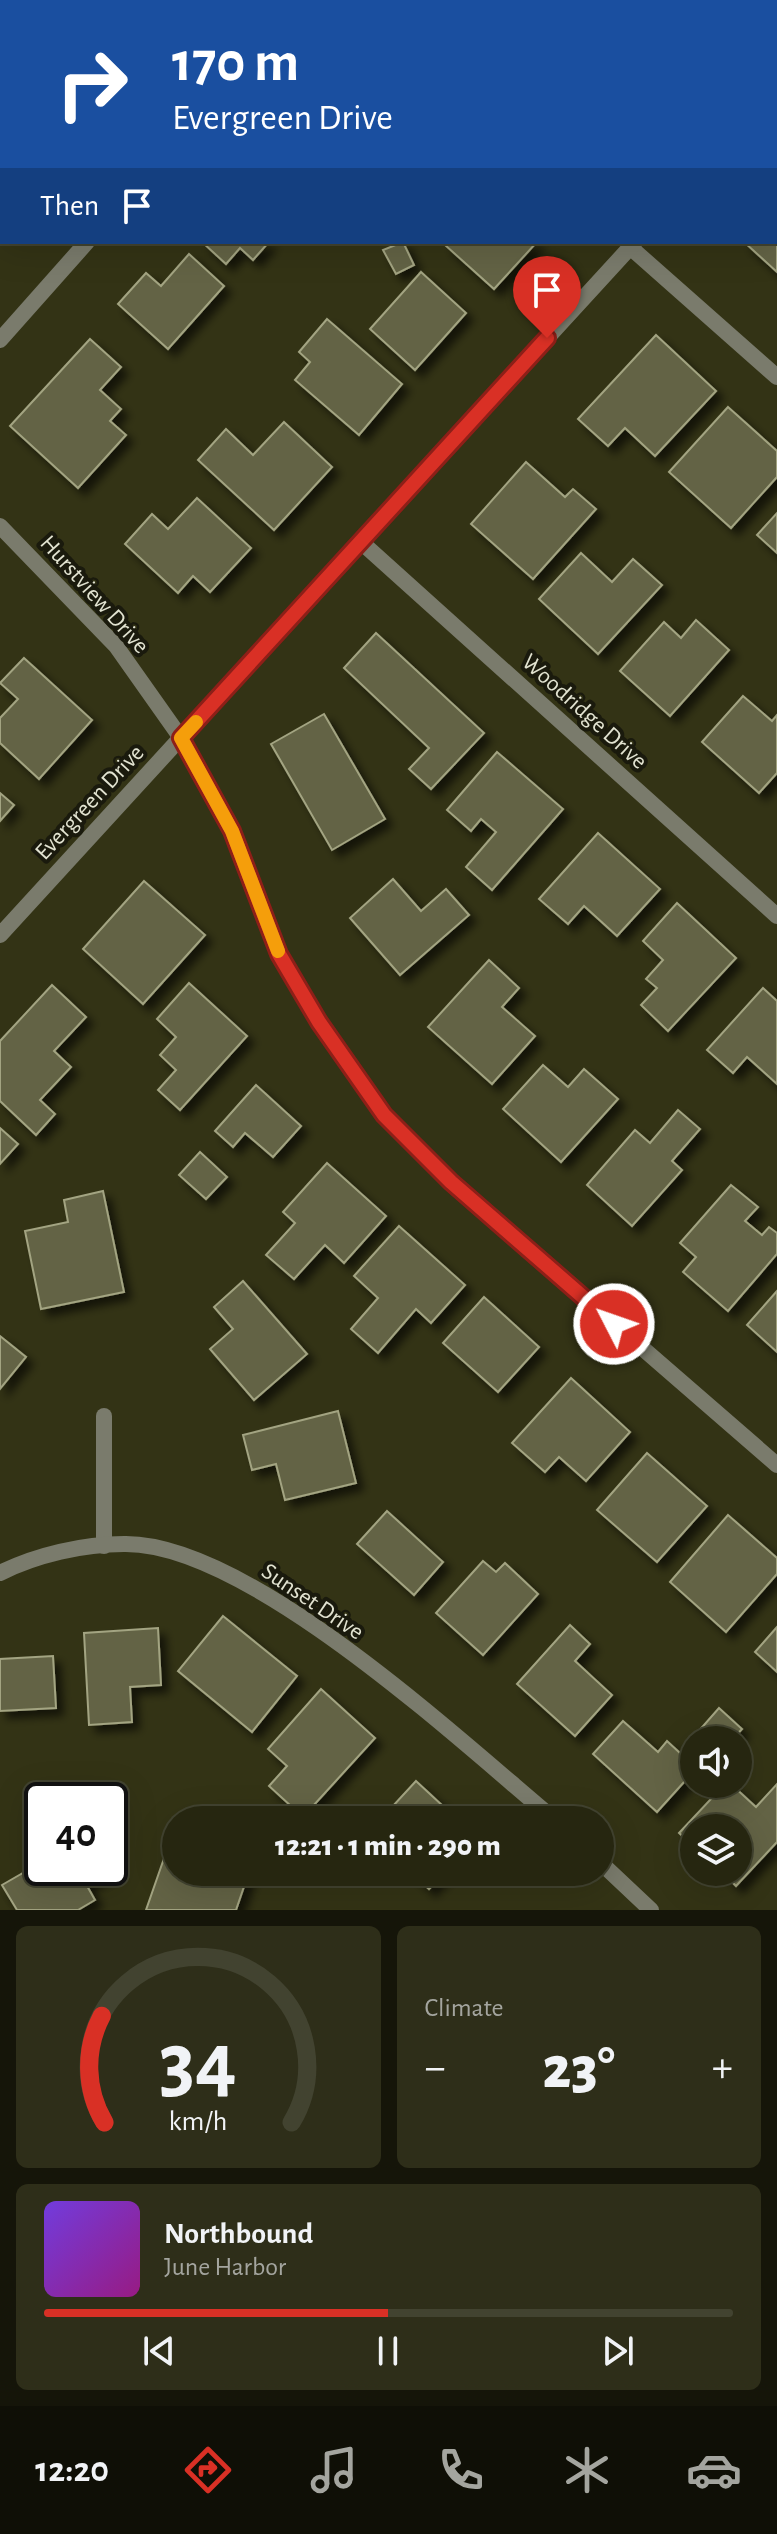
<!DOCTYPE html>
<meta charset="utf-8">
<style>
body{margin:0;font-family:"Alegreya Sans",sans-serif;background:#2e2e19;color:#f1f3f6;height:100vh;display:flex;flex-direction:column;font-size:30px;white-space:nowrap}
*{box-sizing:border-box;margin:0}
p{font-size:26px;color:#a4a59f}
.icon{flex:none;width:44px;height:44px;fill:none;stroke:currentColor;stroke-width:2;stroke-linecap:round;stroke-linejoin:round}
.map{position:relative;height:1910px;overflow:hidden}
.sheet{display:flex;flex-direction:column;gap:16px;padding:16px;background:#151509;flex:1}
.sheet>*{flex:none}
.banner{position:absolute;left:0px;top:0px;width:778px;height:244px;box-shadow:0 8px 32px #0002,0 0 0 2px #424330;background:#1a4fa0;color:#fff;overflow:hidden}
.tools{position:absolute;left:680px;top:1726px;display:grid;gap:16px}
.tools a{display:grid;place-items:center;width:72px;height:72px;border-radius:50%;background:#262610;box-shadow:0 8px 32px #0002,0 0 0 2px #424330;font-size:40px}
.speed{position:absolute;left:24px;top:1782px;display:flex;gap:16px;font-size:40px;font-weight:700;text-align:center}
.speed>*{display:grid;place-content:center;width:104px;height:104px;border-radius:50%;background:#262610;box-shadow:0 8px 32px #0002,0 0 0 2px #424330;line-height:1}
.speed .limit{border:4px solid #111;border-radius:12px;background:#fff;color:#111}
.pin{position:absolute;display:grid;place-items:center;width:68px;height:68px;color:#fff;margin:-82px -34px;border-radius:50% 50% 50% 0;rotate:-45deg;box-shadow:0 0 8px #0007}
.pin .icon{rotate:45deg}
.me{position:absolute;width:88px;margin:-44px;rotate:311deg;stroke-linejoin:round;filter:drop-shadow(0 0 6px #0008)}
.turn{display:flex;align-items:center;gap:28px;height:168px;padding:0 40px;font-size:36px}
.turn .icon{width:104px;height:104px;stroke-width:2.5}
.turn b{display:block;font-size:56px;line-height:68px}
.then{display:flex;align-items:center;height:76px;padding:0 40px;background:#0003;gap:16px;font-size:30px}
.big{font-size:60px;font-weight:800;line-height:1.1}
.sheet .tile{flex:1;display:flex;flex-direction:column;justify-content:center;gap:12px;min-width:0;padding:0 28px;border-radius:12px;background:#2e2e19}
.sheet .dial{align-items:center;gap:0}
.dial svg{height:208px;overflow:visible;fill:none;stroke:#424330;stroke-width:7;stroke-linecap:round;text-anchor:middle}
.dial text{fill:#f1f3f6;stroke:none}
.song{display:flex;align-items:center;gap:24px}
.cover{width:96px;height:96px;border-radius:12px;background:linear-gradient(135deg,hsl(260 70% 55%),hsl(310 70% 35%))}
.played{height:8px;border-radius:4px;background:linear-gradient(90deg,#d93025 50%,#424330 50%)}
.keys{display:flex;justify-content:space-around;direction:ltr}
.heat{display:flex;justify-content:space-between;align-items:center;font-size:44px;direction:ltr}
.sheet .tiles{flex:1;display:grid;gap:16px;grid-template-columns:1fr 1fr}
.tile:last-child{grid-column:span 2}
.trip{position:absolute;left:162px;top:1806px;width:452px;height:80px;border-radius:40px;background:#262610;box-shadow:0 8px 32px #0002,0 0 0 2px #424330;font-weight:800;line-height:80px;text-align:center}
.tab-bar{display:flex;height:128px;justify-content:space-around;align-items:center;background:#0f0f06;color:#a4a59f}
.tab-bar .icon{width:56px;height:56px}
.tab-bar .selected{color:#d93025}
.tab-bar b{font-size:36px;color:#f1f3f6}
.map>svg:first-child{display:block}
</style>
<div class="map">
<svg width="777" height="1910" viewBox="0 0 777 1910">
<defs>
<filter id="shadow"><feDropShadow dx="7" dy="7" stdDeviation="4" flood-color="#0009"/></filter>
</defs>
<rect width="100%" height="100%" fill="#333315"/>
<!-- building -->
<g fill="#636444" stroke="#a3a482" stroke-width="2" filter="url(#shadow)">
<polygon points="415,0 506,0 504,2"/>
<polygon points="777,193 777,272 744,242 776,242"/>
<polygon points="202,242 269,242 253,260 240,248 226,264"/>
<polygon points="403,242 414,265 396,274 383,250"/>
<polygon points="448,242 537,242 494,289 445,245"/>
<polygon points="189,254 224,286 168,349 118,304 146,273 161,286"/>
<polygon points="421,272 466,313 415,370 370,329"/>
<polygon points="327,319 402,384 359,435 295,380 310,362 299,352"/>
<polygon points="656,335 716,391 655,456 625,428 608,446 578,419"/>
<polygon points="90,339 121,367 100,390 121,409 110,421 126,435 78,488 10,426"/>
<polygon points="728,407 777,451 777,477 731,528 669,472"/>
<polygon points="284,422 332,467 274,530 198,460 226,429 253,455"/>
<polygon points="526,462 565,497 573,489 596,509 533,579 471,524"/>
<polygon points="197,498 251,548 210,592 193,576 178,593 125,544 152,514 168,529"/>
<polygon points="777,513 777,553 757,535"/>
<polygon points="581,553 612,582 633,559 662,585 598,654 539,599"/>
<polygon points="696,620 729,650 670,716 620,671 664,622 681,638"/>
<polygon points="376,633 484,733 431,789 409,769 429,748 344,668"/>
<polygon points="24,658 92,720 39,779 0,743 0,718 18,699 0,683"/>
<polygon points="743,696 772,721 777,715 777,773 759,793 702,742"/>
<polygon points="324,714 385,819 332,850 271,744"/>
<polygon points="497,752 563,809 492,890 466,867 496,832 481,819 471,831 447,810"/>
<polygon points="0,793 14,805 0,821"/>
<polygon points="598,833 660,889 617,936 584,906 568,924 539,899"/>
<polygon points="393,879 421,911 446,889 469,915 400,975 350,918"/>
<polygon points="144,881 205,935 143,1004 83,949"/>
<polygon points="677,903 736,958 668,1031 641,1005 657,988 646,979 663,960 643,941"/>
<polygon points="489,960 519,988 502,1007 535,1036 492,1084 428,1027"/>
<polygon points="189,983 247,1036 180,1110 158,1090 176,1070 160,1055 176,1037 157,1019"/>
<polygon points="52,985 86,1017 54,1051 71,1067 40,1100 55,1114 36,1135 0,1101 0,1041"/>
<polygon points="763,988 777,1001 777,1084 747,1057 733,1073 707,1050"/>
<polygon points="543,1065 568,1087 584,1069 618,1099 561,1162 503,1109"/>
<polygon points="256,1085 301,1126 273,1157 245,1133 233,1147 215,1131"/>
<polygon points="678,1110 700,1129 672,1161 682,1170 632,1226 587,1185 635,1130 650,1143"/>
<polygon points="0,1128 18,1144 0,1164"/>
<polygon points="200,1152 227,1177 206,1199 179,1175"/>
<polygon points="327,1163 386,1216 344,1263 325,1245 294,1279 266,1255 295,1223 283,1212"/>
<polygon points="731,1185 758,1207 745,1221 762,1235 769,1227 777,1233 777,1254 728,1311 683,1272 696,1257 680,1243"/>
<polygon points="103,1191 124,1292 41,1309 25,1231 68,1222 64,1200"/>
<polygon points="399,1226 465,1285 431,1323 416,1309 378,1353 351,1329 378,1298 354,1276"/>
<polygon points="243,1281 307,1354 254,1400 210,1349 233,1329 214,1307"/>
<polygon points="777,1291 777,1352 747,1325"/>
<polygon points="484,1297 539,1347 498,1392 443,1343"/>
<polygon points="0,1336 26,1357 0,1389"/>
<polygon points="571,1378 630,1432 586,1481 559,1457 545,1472 512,1443"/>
<polygon points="338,1411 356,1483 285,1500 276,1464 252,1470 243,1435"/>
<polygon points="647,1453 707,1506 657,1562 597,1510"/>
<polygon points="387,1511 443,1562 414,1595 357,1544"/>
<polygon points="728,1515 777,1558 777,1574 726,1632 670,1582"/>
<polygon points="483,1561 496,1572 505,1563 538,1594 483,1655 436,1613"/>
<polygon points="223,1616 297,1676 252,1732 178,1671"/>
<polygon points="570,1625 590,1644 575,1661 612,1695 575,1736 517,1684"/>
<polygon points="777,1627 777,1672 755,1652"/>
<polygon points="158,1628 161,1685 130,1687 132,1722 89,1725 84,1633"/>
<polygon points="53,1656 56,1708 0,1711 0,1659"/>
<polygon points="321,1689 375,1738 303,1817 269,1786 287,1766 268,1749"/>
<polygon points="719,1708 742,1729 732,1740 704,1740 697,1733"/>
<polygon points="623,1721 658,1752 667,1741 694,1766 694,1771 657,1812 593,1754"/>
<polygon points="416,1781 458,1820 380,1820"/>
<polygon points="725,1784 731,1784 756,1807 777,1784 777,1842 736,1886 722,1872 738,1872 738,1828 694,1828 694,1847 679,1833"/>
<polygon points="176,1824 176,1872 249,1872 236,1910 146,1910"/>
<polygon points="42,1862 42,1868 104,1868 106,1872 86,1884 95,1900 78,1910 17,1910 2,1885"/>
<polygon points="411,1872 445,1872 429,1889"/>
</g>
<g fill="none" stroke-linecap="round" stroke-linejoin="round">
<!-- minor -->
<g stroke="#7a7b6c" stroke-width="16">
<polyline points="204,0 206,2"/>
<polyline points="301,2 303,0"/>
<polyline points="776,88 777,87"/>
<polyline points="630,247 777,377"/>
<polyline points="0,340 87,242"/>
<polyline points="360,541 777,916"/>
<polyline points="0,935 635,242"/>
<polyline points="104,1546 104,1416"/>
<path d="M0,1573C36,1555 83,1544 124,1544C248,1542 460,1741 555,1820"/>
<polyline points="600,1862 651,1910"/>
</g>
<!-- tertiary -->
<polyline stroke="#7a7b6c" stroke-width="16" points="0,526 116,646 181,738 232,831 279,954 319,1022 384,1115 451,1182 777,1465"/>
</g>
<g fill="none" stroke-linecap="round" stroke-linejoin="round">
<defs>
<polyline id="route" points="547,338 181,738 232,831 279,954 319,1022 384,1115 451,1182 614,1324"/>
</defs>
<!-- route casing -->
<use href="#route" stroke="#8d1f18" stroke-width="20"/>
<!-- route -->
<use href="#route" stroke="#d93025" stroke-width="14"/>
<!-- slow -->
<polyline stroke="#f59e0b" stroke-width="14" points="196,722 181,738 232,831 278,951"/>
</g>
<g text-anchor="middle" stroke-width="8" stroke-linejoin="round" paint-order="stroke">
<!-- street labels -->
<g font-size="24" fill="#e2e3d1" stroke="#1a1a0d">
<text transform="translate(95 594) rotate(48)" y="8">Hurstview Drive</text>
<text transform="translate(585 711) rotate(42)" y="8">Woodridge Drive</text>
<text transform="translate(89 802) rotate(-47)" y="8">Evergreen Drive</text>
<text transform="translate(313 1601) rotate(34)" y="8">Sunset Drive</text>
</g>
</g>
</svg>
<div class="tools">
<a><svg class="icon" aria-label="sound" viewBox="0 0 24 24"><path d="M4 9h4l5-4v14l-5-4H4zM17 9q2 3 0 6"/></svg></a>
<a><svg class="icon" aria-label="layers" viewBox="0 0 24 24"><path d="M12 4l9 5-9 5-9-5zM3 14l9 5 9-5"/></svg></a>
</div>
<div class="speed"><div class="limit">40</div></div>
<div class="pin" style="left:547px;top:338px;background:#d93025"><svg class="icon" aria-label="arrive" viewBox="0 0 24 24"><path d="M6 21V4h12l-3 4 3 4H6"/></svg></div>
<svg class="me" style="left:614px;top:1324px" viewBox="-20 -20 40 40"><circle r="17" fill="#d93025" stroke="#fff" stroke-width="3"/><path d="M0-11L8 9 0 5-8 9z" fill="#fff"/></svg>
<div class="trip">12:21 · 1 min · 290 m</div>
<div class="banner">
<div class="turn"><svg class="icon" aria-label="right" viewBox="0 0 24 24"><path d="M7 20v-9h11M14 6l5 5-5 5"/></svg><div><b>170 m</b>Evergreen Drive</div></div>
<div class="then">Then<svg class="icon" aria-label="arrive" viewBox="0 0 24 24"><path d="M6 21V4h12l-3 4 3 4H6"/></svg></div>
</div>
</div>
<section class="sheet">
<div class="tiles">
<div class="tile dial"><svg viewBox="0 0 100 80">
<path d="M14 69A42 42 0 1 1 86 69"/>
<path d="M14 69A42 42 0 0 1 13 28" stroke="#d93025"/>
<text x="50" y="56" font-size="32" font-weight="700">34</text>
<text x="50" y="72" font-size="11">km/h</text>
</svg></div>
<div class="tile"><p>Climate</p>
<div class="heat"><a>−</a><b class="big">23°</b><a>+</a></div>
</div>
<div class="tile">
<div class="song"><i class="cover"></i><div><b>Northbound</b><p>June Harbor</p></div></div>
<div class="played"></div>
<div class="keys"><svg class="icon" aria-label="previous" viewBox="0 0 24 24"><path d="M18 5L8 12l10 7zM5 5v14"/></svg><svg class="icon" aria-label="pause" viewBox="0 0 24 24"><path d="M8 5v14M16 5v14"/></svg><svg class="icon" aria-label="next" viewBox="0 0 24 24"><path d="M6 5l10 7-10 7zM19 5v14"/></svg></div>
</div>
</div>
</section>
<nav class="tab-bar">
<b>12:20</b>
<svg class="icon selected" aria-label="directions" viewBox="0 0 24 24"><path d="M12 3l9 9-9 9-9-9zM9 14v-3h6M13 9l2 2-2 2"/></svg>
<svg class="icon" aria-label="music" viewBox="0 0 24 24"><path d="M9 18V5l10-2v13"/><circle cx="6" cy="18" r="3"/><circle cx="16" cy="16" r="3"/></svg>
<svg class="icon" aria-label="phone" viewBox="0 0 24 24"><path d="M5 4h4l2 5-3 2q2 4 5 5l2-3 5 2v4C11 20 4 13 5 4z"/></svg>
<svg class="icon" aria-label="climate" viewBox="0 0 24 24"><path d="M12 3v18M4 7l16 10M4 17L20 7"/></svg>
<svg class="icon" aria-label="car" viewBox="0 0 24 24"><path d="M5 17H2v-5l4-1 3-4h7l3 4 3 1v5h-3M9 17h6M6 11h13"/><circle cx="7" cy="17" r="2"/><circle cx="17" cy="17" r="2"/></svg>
</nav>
